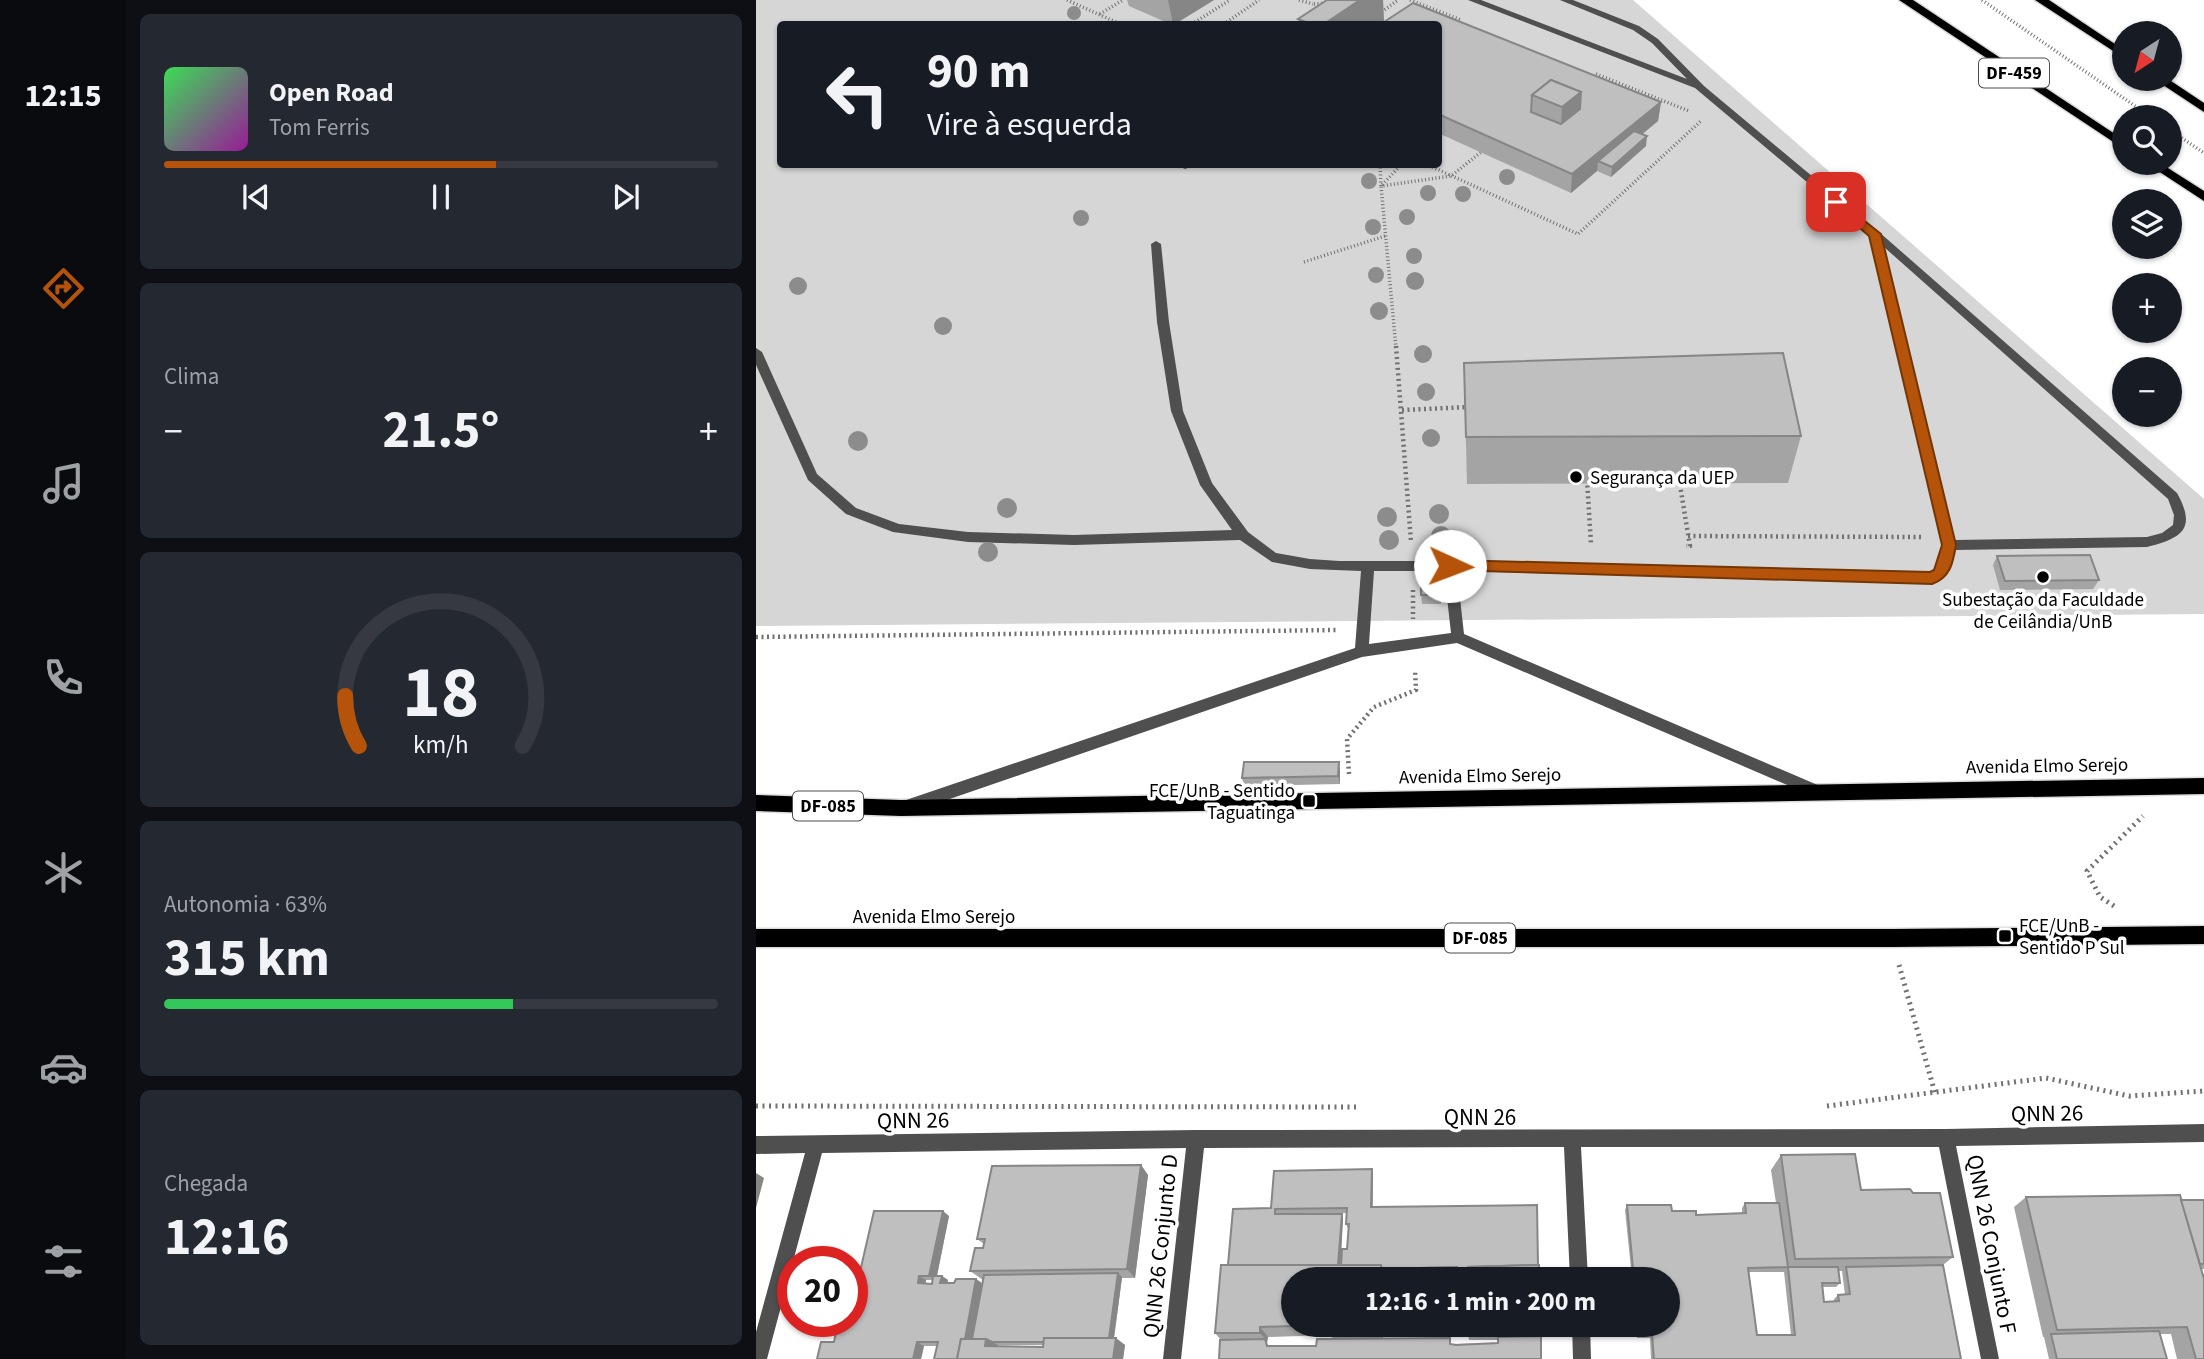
<!DOCTYPE html>
<html lang="pt">
<meta charset="utf-8">
<style>
body{margin:0;font-family:"Source Sans 3",sans-serif;background:#242831;color:#f1f3f6;height:100vh;display:flex;flex-direction:column;font-size:26px;white-space:nowrap}
*{box-sizing:border-box;margin:0}
p{font-size:23px;color:#9ea1a6}
.icon{flex:none;width:38px;height:38px;fill:none;stroke:currentColor;stroke-width:2;stroke-linecap:round;stroke-linejoin:round}
.map{position:relative;flex:1;overflow:hidden}
.details{display:flex;flex-direction:column;gap:14px;padding:14px;background:#0d0f14;width:630px}
.details>*{flex:none}
.banner{position:absolute;left:21px;top:21px;width:665px;height:147px;border-radius:7px;box-shadow:0 2px 5px #0004;background:#171b24;color:#f1f3f6;overflow:hidden}
.needle{width:46px;rotate:216deg}
.fabs{position:absolute;left:1356px;top:21px;display:grid;gap:14px}
.fabs a{display:grid;place-items:center;width:70px;height:70px;border-radius:50%;background:#171b24;box-shadow:0 2px 5px #0004;font-size:35px}
.speed{position:absolute;left:21px;top:1246px;display:flex;gap:14px;font-size:35px;font-weight:700;text-align:center}
.speed>*{display:grid;place-content:center;width:91px;height:91px;border-radius:50%;background:#171b24;box-shadow:0 2px 5px #0004;line-height:1}
.speed .limit{border:10px solid #d22;background:#fff;color:#111}
.pin{position:absolute;display:grid;place-items:center;width:60px;height:60px;color:#fff;margin:-30px;border-radius:14px;box-shadow:0 4px 10px #0006}
.me{position:absolute;width:77px;margin:-38px;rotate:92deg;stroke-linejoin:round;filter:drop-shadow(0 0 5px #0008)}
.turn{display:flex;align-items:center;gap:24px;height:147px;padding:0 35px;font-size:32px}
.turn .icon{width:91px;height:91px;stroke-width:2.5}
.turn b{display:block;font-size:49px;line-height:60px}
.big{font-size:52px;font-weight:700;line-height:1.1}
.details .tile{flex:1;display:flex;flex-direction:column;justify-content:center;gap:10px;min-width:0;padding:0 24px;border-radius:10px;background:#242831}
.details .dial{align-items:center;gap:0}
.dial svg{height:182px;overflow:visible;fill:none;stroke:#363941;stroke-width:7;stroke-linecap:round;text-anchor:middle}
.dial text{fill:#f1f3f6;stroke:none}
.song{display:flex;align-items:center;gap:21px}
.cover{width:84px;height:84px;border-radius:10px;background:linear-gradient(135deg,hsl(130 70% 55%),hsl(300 70% 35%))}
.played{height:7px;border-radius:4px;background:linear-gradient(90deg,#b45309 60%,#363941 60%)}
.keys{display:flex;justify-content:space-around;direction:ltr}
.heat{display:flex;justify-content:space-between;align-items:center;font-size:38px;direction:ltr}
.charge{height:10px;border-radius:5px;background:linear-gradient(90deg,#34c759 63%,#363941 0)}
.trip{position:absolute;left:525px;top:1267px;width:399px;height:70px;border-radius:35px;background:#171b24;box-shadow:0 2px 5px #0004;font-weight:700;line-height:70px;text-align:center}
main{display:flex;flex:1;min-height:0}
.dock{display:flex;flex-direction:column;width:126px;justify-content:space-around;align-items:center;background:#090b0e;color:#9ea1a6}
.dock .icon{width:49px;height:49px}
.dock .selected{color:#b45309}
.dock b{font-size:32px;color:#f1f3f6}
.map>svg:first-child{display:block}
</style>
<main>
<nav class="dock">
<b>12:15</b>
<svg class="icon selected" aria-label="directions" viewBox="0 0 24 24"><path d="M12 3l9 9-9 9-9-9zM9 14v-3h6M13 9l2 2-2 2"/></svg>
<svg class="icon" aria-label="music" viewBox="0 0 24 24"><path d="M9 18V5l10-2v13"/><circle cx="6" cy="18" r="3"/><circle cx="16" cy="16" r="3"/></svg>
<svg class="icon" aria-label="phone" viewBox="0 0 24 24"><path d="M5 4h4l2 5-3 2q2 4 5 5l2-3 5 2v4C11 20 4 13 5 4z"/></svg>
<svg class="icon" aria-label="climate" viewBox="0 0 24 24"><path d="M12 3v18M4 7l16 10M4 17L20 7"/></svg>
<svg class="icon" aria-label="car" viewBox="0 0 24 24"><path d="M5 17H2v-5l4-1 3-4h7l3 4 3 1v5h-3M9 17h6M6 11h13"/><circle cx="7" cy="17" r="2"/><circle cx="17" cy="17" r="2"/></svg>
<svg class="icon" aria-label="filters" viewBox="0 0 24 24"><path d="M4 7h16M4 17h16"/><circle cx="9" cy="7" r="2"/><circle cx="15" cy="17" r="2"/></svg>
</nav>
<section class="details">
<div class="tile">
<div class="song"><i class="cover"></i><div><b>Open Road</b><p>Tom Ferris</p></div></div>
<div class="played"></div>
<div class="keys"><svg class="icon" aria-label="previous" viewBox="0 0 24 24"><path d="M18 5L8 12l10 7zM5 5v14"/></svg><svg class="icon" aria-label="pause" viewBox="0 0 24 24"><path d="M8 5v14M16 5v14"/></svg><svg class="icon" aria-label="next" viewBox="0 0 24 24"><path d="M6 5l10 7-10 7zM19 5v14"/></svg></div>
</div>
<div class="tile"><p>Clima</p>
<div class="heat"><a>−</a><b class="big">21.5°</b><a>+</a></div>
</div>
<div class="tile dial"><svg viewBox="0 0 100 80">
<path d="M14 69A42 42 0 1 1 86 69"/>
<path d="M14 69A42 42 0 0 1 8 47" stroke="#b45309"/>
<text x="50" y="56" font-size="32" font-weight="700">18</text>
<text x="50" y="72" font-size="11">km/h</text>
</svg></div>
<div class="tile"><p>Autonomia · 63%</p><b class="big">315 km</b><div class="charge"></div></div>
<div class="tile"><p>Chegada</p><b class="big">12:16</b></div>
</section>
<div class="map">
<svg width="1448" height="1359" viewBox="0 0 1448 1359">
<rect width="100%" height="100%" fill="#fff"/>
<!-- green -->
<path fill="#d6d6d6" fill-rule="evenodd" d="M0,0H877L1448,499V614L0,626ZM24,24H682V164H24Z"/>
<g fill="none" stroke-linecap="round" stroke-linejoin="round">
<defs>
<g id="primary">
<polygon points="1143,0 1157,0 1368,140 1368,149"/>
<polygon points="1279,0 1293,0 1368,50 1368,58"/>
<polygon points="1398,79 1412,79 1448,103 1448,112"/>
<polygon points="1390,163 1404,163 1448,191 1448,201"/>
<polygon points="1448,778 1448,794 145,816 0,811 0,795 145,800"/>
<polygon points="1448,926 1448,944 1136,947 0,947 0,929 1136,929"/>
</g>
</defs>
<!-- primary casing -->
<use href="#primary" stroke="#dbdbdb" stroke-width="3"/>
<!-- path-far2 -->
<g stroke="#717171" stroke-width="3.5" stroke-dasharray="1 2.5" stroke-linecap="butt">
<polyline points="311,0 364,24"/>
<polyline points="543,0 557,4"/>
<polyline points="654,0 705,20"/>
<polyline points="1226,0 1395,117"/>
<polyline points="558,4 571,3"/>
<polyline points="344,14 367,0"/>
<polyline points="623,14 642,0"/>
<polyline points="436,24 474,0"/>
<polyline points="468,24 503,0"/>
<polyline points="840,74 933,111"/>
<polyline points="1414,130 1448,153"/>
<polyline points="624,164 625,186 695,176 729,149"/>
<polyline points="670,164 822,234 946,120"/>
<polyline points="429,169 430,164"/>
<polyline points="548,262 629,236"/>
<polyline points="640,348 625,186 646,164"/>
</g>
<!-- path-far1 -->
<g stroke="#717171" stroke-width="4.5" stroke-dasharray="2 3.5" stroke-linecap="butt">
<polyline points="640,346 655,542"/>
<polyline points="646,410 712,407"/>
<polyline points="923,479 934,546 930,546"/>
<polyline points="831,480 835,544"/>
<polyline points="932,536 1166,537"/>
<polyline points="657,590 657,619"/>
<polyline points="0,637 582,630"/>
<polyline points="593,774 591,739 618,707 660,690 659,670"/>
</g>
<!-- path -->
<g stroke="#717171" stroke-width="5" stroke-dasharray="2 4.5" stroke-linecap="butt">
<polyline points="1358,906 1344,897 1331,871 1387,816"/>
<polyline points="1143,965 1179,1093"/>
<polyline points="0,1106 604,1107"/>
<polyline points="1071,1106 1290,1078 1373,1096 1448,1091"/>
</g>
<!-- lane -->
<path fill="#4f4f4f" fill-rule="evenodd" d="M712,0H725L931,79L896,43L877,30L804,0H817L883,26L902,39L948,86L1123,232L1421,493C1441,529 1426,538 1391,547L1199,550L1194,570L1176,583L701,571L708,634L1064,786L1066,791L1064,796L1059,797L701,643L606,657L153,813L148,811L146,806L148,801L153,799L599,648L605,571L554,569L516,562L484,540L318,545L212,542L137,532L90,514L52,480L0,365V348L6,352L61,474L100,508L143,524L212,532L318,535L476,530L444,485L415,411L401,322L395,244L400,241L405,244L413,322L427,411L456,483L492,532L520,553L554,559L583,561H694L1173,573L1183,564L1186,545L1114,235L939,88ZM1128,247L1412,499L1418,515L1417,525L1406,533L1391,537L1198,540ZM618,571H688L695,633L613,644Z"/>
<!-- street -->
<g fill="#4f4f4f" fill-rule="evenodd">
<polygon points="1448,1124 1448,1142 1200,1146 1243,1359 1225,1359 1183,1147 825,1147 832,1279 814,1279 808,1147 448,1148 425,1359 407,1359 430,1148 66,1153 11,1359 0,1359 0,1332 49,1153 0,1154 0,1136 440,1130 1190,1129"/>
<polygon points="816,1325 834,1325 835,1359 817,1359"/>
</g>
<!-- primary -->
<use href="#primary" fill="#000" fill-rule="evenodd"/>
</g>
<!-- trees -->
<g fill="#8c8c8c">
<circle cx="318" cy="13" r="7"/>
<circle cx="751" cy="177" r="8"/>
<circle cx="613" cy="181" r="8"/>
<circle cx="672" cy="193" r="8"/>
<circle cx="707" cy="194" r="8"/>
<circle cx="651" cy="217" r="8"/>
<circle cx="325" cy="218" r="8"/>
<circle cx="617" cy="227" r="8"/>
<circle cx="658" cy="256" r="8"/>
<circle cx="620" cy="275" r="8"/>
<circle cx="659" cy="281" r="9"/>
<circle cx="42" cy="286" r="9"/>
<circle cx="623" cy="311" r="9"/>
<circle cx="187" cy="326" r="9"/>
<circle cx="667" cy="354" r="9"/>
<circle cx="670" cy="392" r="9"/>
<circle cx="675" cy="438" r="9"/>
<circle cx="102" cy="441" r="10"/>
<circle cx="251" cy="508" r="10"/>
<circle cx="683" cy="514" r="10"/>
<circle cx="631" cy="517" r="10"/>
<circle cx="685" cy="536" r="10"/>
<circle cx="633" cy="540" r="10"/>
<circle cx="232" cy="552" r="10"/>
</g>
<!-- wall -->
<g fill="#a4a4a4" fill-rule="evenodd">
<polygon points="371,0 458,0 419,24 414,24 373,6"/>
<polygon points="571,0 627,0 628,23 657,3 905,102 902,121 886,134 890,146 855,177 841,171 815,193 682,133 682,24 543,24 542,19"/>
<polygon points="708,363 1045,436 1032,483 711,484"/>
<polygon points="1241,556 1343,580 1337,589 1244,590 1237,565"/>
<polygon points="685,579 685,604 666,604 665,595"/>
<polygon points="584,770 584,784 488,786 486,778"/>
<path d="M1025,1155L1105,1190L1197,1257L1187,1265L1205,1359H895L894,1338H881L880,1325H912V1279H876L869,1210L871,1205L940,1215L986,1213V1208L989,1203H1020L1015,1170ZM1082,1271H1086L1089,1295H1082L1078,1299V1302H1068L1066,1287H1080L1084,1283ZM993,1272H1028L1035,1335H1001Z"/>
<path d="M385,1165L392,1175L379,1278H366L358,1338L369,1345L367,1359H178L181,1346H168L165,1359H61L78,1342L103,1276L193,1216L181,1276H186L192,1280L191,1283H226L227,1280L214,1271L227,1248L228,1244L221,1239ZM170,1280H176V1284H169ZM242,1345H288L287,1347L242,1346Z"/>
<path d="M616,1169L617,1174V1207L782,1265L783,1279H537L627,1325V1338L694,1344L742,1343V1340H713L712,1335L639,1337L637,1330L784,1325L785,1359H463L465,1340L459,1333L472,1265L515,1208ZM521,1213H591L590,1224L592,1229L591,1249L585,1265H584L587,1218ZM701,1274H712V1276H701ZM575,1335L577,1339L560,1346H512L511,1343L512,1337Z"/>
<polygon points="1270,1197 1448,1200 1448,1269 1445,1269 1447,1275 1448,1274 1448,1359 1421,1359 1415,1334 1404,1334 1411,1359 1293,1359 1288,1337 1287,1337 1258,1207"/>
</g>
<!-- shaded-wall -->
<g fill="#868686">
<polygon points="412,0 458,0 419,24 417,24"/>
<polygon points="604,0 627,0 628,24 568,24"/>
<polygon points="825,92 822,128 804,144 806,107"/>
<polygon points="905,102 902,121 849,165 842,161 841,171 815,193 816,174"/>
<polygon points="891,136 890,146 855,177 856,167"/>
<polygon points="583,762 584,770 584,784 582,776"/>
<polygon points="385,1165 392,1175 379,1278 371,1269"/>
<polygon points="616,1169 617,1174 616,1212 615,1207"/>
<polygon points="0,1173 8,1178 0,1208"/>
<polygon points="187,1211 193,1216 180,1280 173,1276"/>
<polygon points="586,1214 587,1218 584,1277 582,1272"/>
<polygon points="362,1273 366,1277 357,1345 352,1341"/>
<polygon points="163,1276 170,1280 169,1287 162,1283"/>
<polygon points="186,1276 192,1280 190,1287 184,1283"/>
<polygon points="220,1279 226,1283 212,1359 205,1359"/>
<polygon points="623,1325 627,1325 626,1341 623,1331"/>
<polygon points="504,1327 512,1337 511,1343 513,1350 511,1346 509,1339 504,1333"/>
<polygon points="360,1338 369,1345 367,1359 357,1359"/>
<polygon points="230,1339 242,1345 241,1353 229,1346"/>
<polygon points="161,1342 168,1346 165,1359 157,1359"/>
</g>
<!-- building -->
<g fill="#bfbfbf" stroke="#868686" stroke-width="2" fill-rule="evenodd">
<polygon points="571,0 604,0 568,24 555,24 542,19"/>
<path d="M657,3L905,102L816,174L682,114V24H625ZM795,80L825,92L824,109L805,124L775,112L776,95Z"/>
<polygon points="795,80 825,92 806,107 776,95"/>
<polygon points="878,131 891,136 856,167 842,161"/>
<polygon points="1027,353 1045,436 710,437 708,363"/>
<polygon points="1334,555 1343,580 1249,581 1241,556"/>
<rect x="665" y="579" width="20" height="16"/>
<polygon points="488,762 583,762 582,776 486,778"/>
<polygon points="1099,1154 1105,1190 1154,1189 1157,1193 1184,1193 1197,1257 1039,1259 1025,1155"/>
<polygon points="385,1165 371,1269 214,1271 219,1248 227,1248 229,1239 221,1239 236,1166"/>
<polygon points="616,1169 615,1207 781,1205 782,1265 712,1267 712,1270 701,1270 701,1267 626,1269 625,1265 585,1265 586,1249 591,1249 593,1224 590,1224 591,1208 519,1209 519,1214 586,1214 582,1265 472,1265 477,1209 515,1208 518,1171"/>
<polygon points="1424,1195 1448,1279 1448,1359 1440,1359 1431,1327 1301,1330 1270,1197"/>
<polygon points="1425,1200 1448,1200 1448,1264 1444,1264"/>
<path d="M989,1203H1023L1032,1267H1082L1084,1283H1066L1068,1302L1083,1301L1082,1295L1094,1294L1090,1267L1187,1265L1205,1359H898L896,1334L883,1335L882,1325H912V1279H878L871,1205H915L916,1211H940V1215L990,1213ZM1032,1267L1039,1335H1001L992,1268Z"/>
<polygon points="118,1211 187,1211 173,1276 163,1276 162,1283 176,1284 177,1276 186,1276 184,1283 198,1283 200,1279 220,1279 209,1339 205,1339 201,1359 178,1359 182,1342 161,1342 157,1359 61,1359 65,1342 78,1342 82,1321 96,1321 96,1277 103,1276"/>
<polygon points="465,1265 625,1265 625,1279 537,1279 537,1325 563,1325 504,1327 504,1333 459,1333"/>
<polygon points="783,1265 783,1279 626,1279 626,1269 701,1267 701,1276 712,1276 712,1267"/>
<polygon points="362,1273 353,1338 288,1338 288,1342 236,1342 230,1339 216,1339 228,1275"/>
<polygon points="574,1325 623,1325 623,1331 574,1332"/>
<polygon points="637,1325 784,1325 784,1332 712,1333 712,1328 637,1330"/>
<polygon points="1403,1331 1411,1359 1301,1359 1295,1334"/>
<polygon points="785,1336 785,1359 463,1359 464,1340 509,1339 511,1346 560,1346 561,1339 694,1338 694,1344 700,1345 742,1343 742,1337"/>
<polygon points="288,1338 360,1338 357,1359 201,1359 205,1339 230,1339 229,1346 287,1347"/>
</g>
<!-- route -->
<path fill="#b45309" stroke="#753606" stroke-width="2" d="M1080,198L1125,234L1200,545C1197,562 1195,577 1176,584L688,570L686,566L688,562L694,560L1174,572L1178,570L1186,545L1113,236L1076,204L1074,202Z"/>
<!-- markers -->
<g fill="#000" stroke="#fff" stroke-width="2.5">
<circle cx="820" cy="477" r="7"/>
<circle cx="1287" cy="577" r="7"/>
<rect x="546" y="794" width="14" height="14" rx="3.5"/>
<rect x="1242" y="929" width="14" height="14" rx="3.5"/>
</g>
<g text-anchor="middle" stroke-width="7" stroke-linejoin="round" paint-order="stroke">
<!-- shield labels -->
<g fill="#fff" stroke="#4c4c4c" stroke-width="2">
<rect x="1223" y="58.5" width="70" height="29" rx="5"/>
<rect x="37" y="791.5" width="70" height="29" rx="5"/>
<rect x="689" y="923.5" width="70" height="29" rx="5"/>
</g>
<g font-size="18" font-weight="bold" fill="#000">
<text x="1258" y="79">DF-459</text>
<text x="72" y="812">DF-085</text>
<text x="724" y="944">DF-085</text>
</g>
<!-- poi labels -->
<g font-size="19" fill="#000" stroke="#fff" text-anchor="start">
<text x="834" y="484">Segurança da UEP</text>
<text x="1287" y="606" text-anchor="middle">Subestação da Faculdade<tspan x="1287" dy="22">de Ceilândia/UnB</tspan></text>
<text x="539" y="797" text-anchor="end">FCE/UnB - Sentido<tspan x="539" dy="22">Taguatinga</tspan></text>
<text x="1263" y="932">FCE/UnB -<tspan x="1263" dy="22">Sentido P Sul</tspan></text>
</g>
<!-- street labels -->
<g font-size="19" fill="#000" stroke="#fff">
<text transform="translate(1291 765) rotate(-1)" y="7">Avenida Elmo Serejo</text>
<text transform="translate(724 775) rotate(-1)" y="7">Avenida Elmo Serejo</text>
<text x="178" y="923">Avenida Elmo Serejo</text>
</g>
<!-- near-street labels -->
<g font-size="23" fill="#000" stroke="#fff">
<text transform="translate(1291 1113) rotate(-1)" y="8">QNN 26</text>
<text x="724" y="1125">QNN 26</text>
<text transform="translate(157 1120) rotate(-1)" y="8">QNN 26</text>
<text transform="translate(1236 1244) rotate(79)" y="8">QNN 26 Conjunto F</text>
<text transform="translate(404 1246) rotate(-84)" y="8">QNN 26 Conjunto D</text>
</g>
</g>
</svg>
<div class="fabs">
<a><svg class="needle" viewBox="-14 -14 28 28"><path d="M0-13l5 13h-10z" fill="#e53935"/><path d="M0 13l5-13h-10z" fill="#9ea1a6"/></svg></a>
<a><svg class="icon" aria-label="search" viewBox="0 0 24 24"><circle cx="10" cy="10" r="6"/><path d="M15 15l6 6"/></svg></a>
<a><svg class="icon" aria-label="layers" viewBox="0 0 24 24"><path d="M12 4l9 5-9 5-9-5zM3 14l9 5 9-5"/></svg></a>
<a>+</a>
<a>−</a>
</div>
<div class="speed"><div class="limit">20</div></div>
<div class="pin" style="left:1080px;top:202px;background:#d93025"><svg class="icon" aria-label="arrive" viewBox="0 0 24 24"><path d="M6 21V4h12l-3 4 3 4H6"/></svg></div>
<svg class="me" style="left:694px;top:566px" viewBox="-20 -20 40 40"><circle r="19" fill="#fff"/><path d="M0-13L10 11 0 6-10 11z" fill="#b45309"/></svg>
<div class="trip">12:16 · 1 min · 200 m</div>
<div class="banner">
<div class="turn"><svg class="icon" aria-label="left" viewBox="0 0 24 24"><path d="M17 20v-9H6M10 6l-5 5 5 5"/></svg><div><b>90 m</b>Vire à esquerda</div></div>
</div>
</div>
</main>
